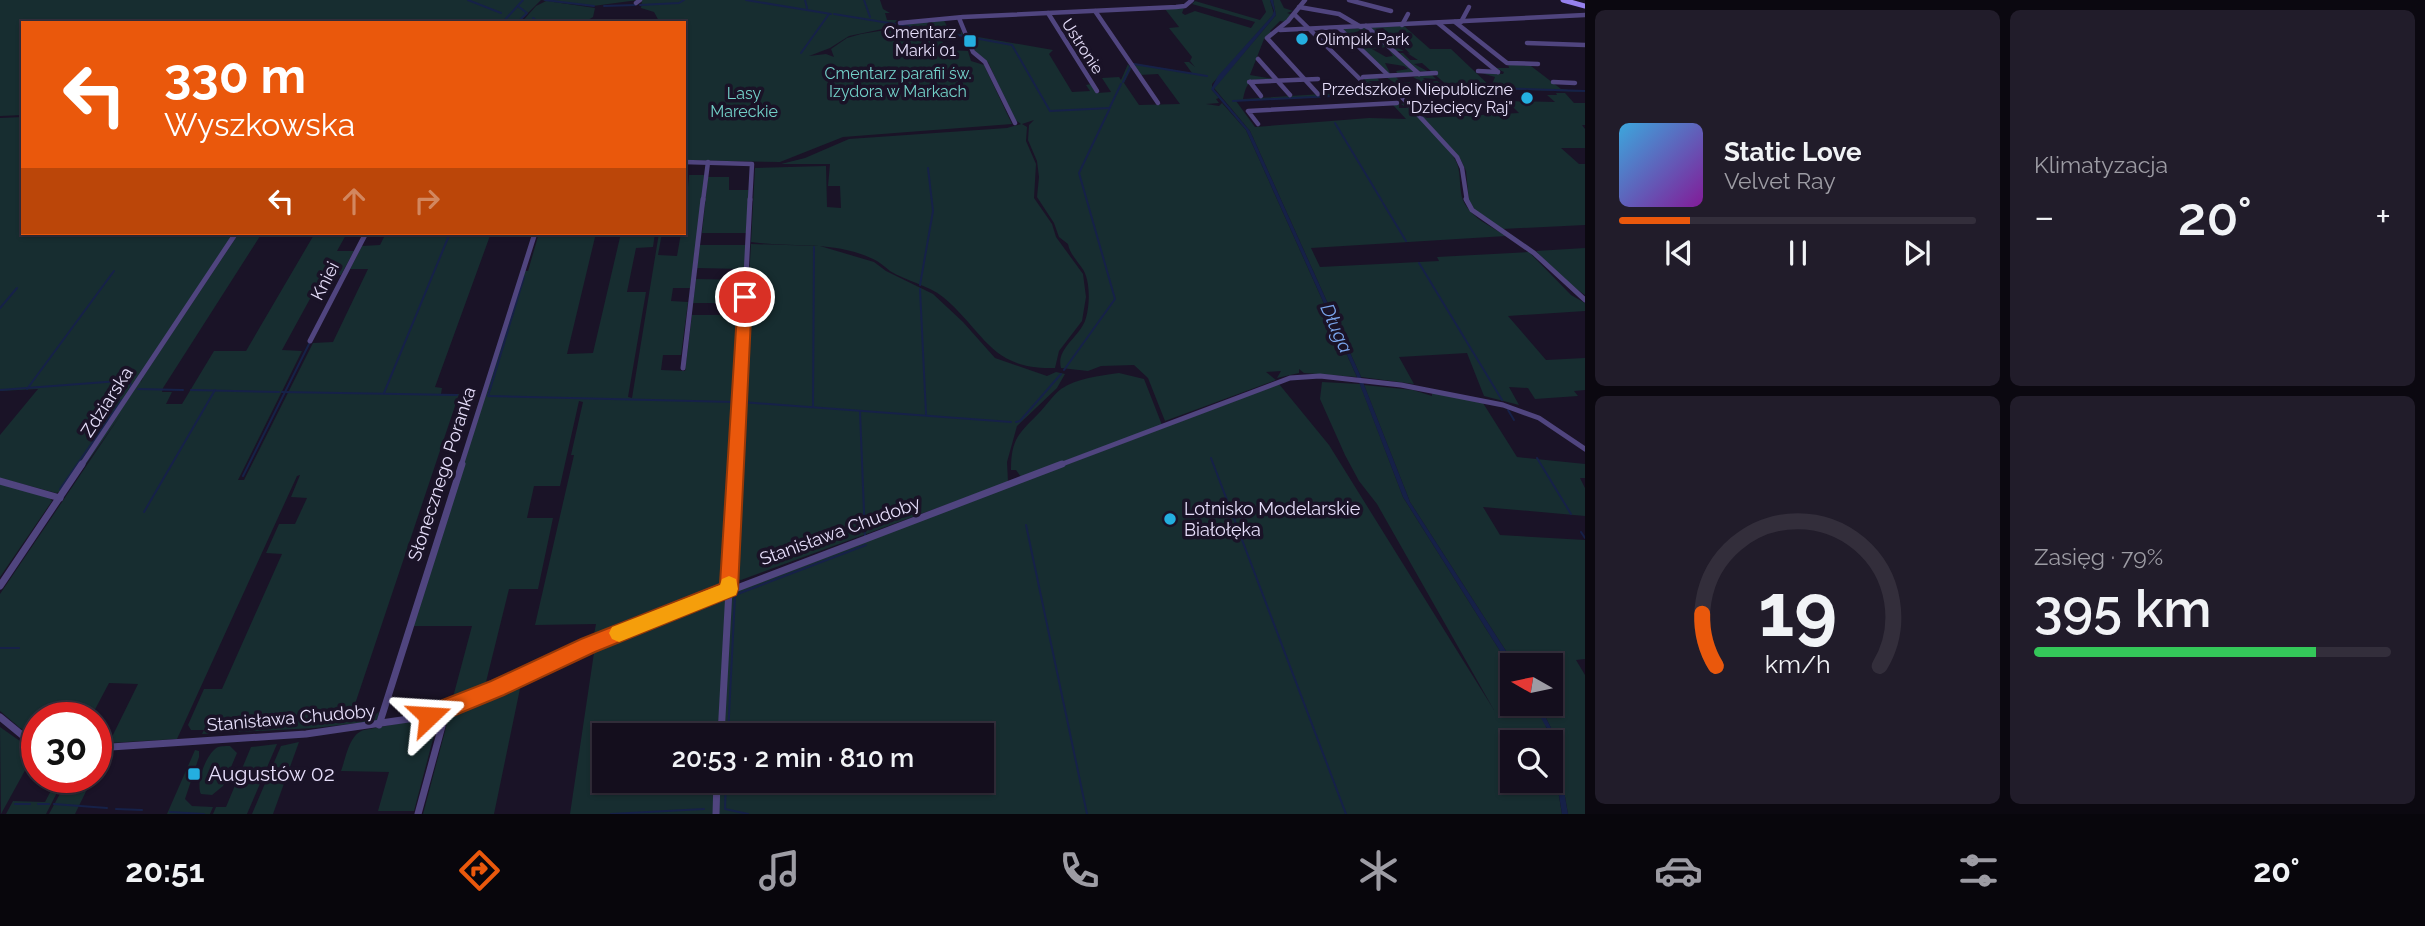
<!DOCTYPE html>
<html lang="pl">
<meta charset="utf-8">
<style>
body{margin:0;font-family:Raleway,sans-serif;background:#211c2a;color:#f1f3f6;height:100vh;display:flex;flex-direction:column;font-size:26px;white-space:nowrap}
*{box-sizing:border-box;margin:0}
p{font-size:23px;color:#9d9ca4}
.icon{flex:none;width:38px;height:38px;fill:none;stroke:currentColor;stroke-width:2;stroke-linecap:round;stroke-linejoin:round}
.map{position:relative;flex:1;overflow:hidden}
.drawer{display:flex;flex-direction:column;gap:10px;padding:10px;background:#0b0810;width:840px}
.drawer>*{flex:none}
.top-card{position:absolute;left:21px;top:21px;width:665px;height:214px;border-radius:0px;box-shadow:0 2px 5px #0004,0 0 0 2px #332e3b;background:#ea580c;color:#fff;overflow:hidden}
.needle{width:46px;rotate:279deg}
.tools{position:absolute;left:1500px;top:653px;display:grid;gap:14px}
.tools a{display:grid;place-items:center;width:63px;height:63px;border-radius:0px;background:#140e1d;box-shadow:0 2px 5px #0004,0 0 0 2px #332e3b;font-size:35px}
.speed{position:absolute;left:21px;top:702px;display:flex;gap:14px;font-size:35px;font-weight:700;text-align:center}
.speed>*{display:grid;place-content:center;width:91px;height:91px;border-radius:50%;background:#140e1d;box-shadow:0 2px 5px #0004,0 0 0 2px #332e3b;line-height:1}
.speed .limit{border:10px solid #d22;background:#fff;color:#111}
.pin{position:absolute;display:grid;place-items:center;width:60px;height:60px;color:#fff;margin:-30px;border:4px solid #fff;border-radius:50%;box-shadow:0 2px 7px #0007}
.me{position:absolute;width:77px;margin:-38px;rotate:70deg;stroke-linejoin:round;filter:drop-shadow(0 0 5px #0008)}
.turn{display:flex;align-items:center;gap:24px;height:147px;padding:0 28px;font-size:32px}
.turn .icon{width:91px;height:91px;stroke-width:2.5}
.turn b{display:block;font-size:49px;line-height:60px}
.lanes{display:flex;align-items:center;height:66px;padding:0 28px;background:#0003;justify-content:center;gap:35px;direction:ltr}
.lanes .off{opacity:.35}
.big{font-size:52px;font-weight:600;line-height:1.1}
.drawer .widget{flex:1;display:flex;flex-direction:column;justify-content:center;gap:10px;min-width:0;padding:0 24px;border-radius:10px;background:#211c2a}
.drawer .dial{align-items:center;gap:0}
.dial svg{height:182px;overflow:visible;fill:none;stroke:#332e3b;stroke-width:7;stroke-linecap:round;text-anchor:middle}
.dial text{fill:#f1f3f6;stroke:none}
.song{display:flex;align-items:center;gap:21px}
.cover{width:84px;height:84px;border-radius:10px;background:linear-gradient(135deg,hsl(200 70% 55%),hsl(290 70% 35%))}
.played{height:7px;border-radius:4px;background:linear-gradient(90deg,#ea580c 20%,#332e3b 20%)}
.keys{display:flex;justify-content:space-around;direction:ltr}
.heat{display:flex;justify-content:space-between;align-items:center;font-size:38px;direction:ltr}
.charge{height:10px;border-radius:5px;background:linear-gradient(90deg,#34c759 79%,#332e3b 0)}
.drawer .tiles{flex:1;display:grid;gap:10px;grid-template-columns:repeat(2,1fr)}
.trip{position:absolute;left:592px;top:723px;width:402px;height:70px;border-radius:0px;background:#140e1d;box-shadow:0 2px 5px #0004,0 0 0 2px #332e3b;font-weight:600;line-height:70px;text-align:center}
.dock{display:flex;height:112px;justify-content:space-around;align-items:center;background:#08060c;color:#9d9ca4}
.dock .icon{width:49px;height:49px}
.dock .active{color:#ea580c}
.dock b{font-size:32px;color:#f1f3f6}
main{display:flex;flex:1;min-height:0}
.map>svg:first-child{display:block}
</style>
<main>
<div class="map">
<svg width="1585" height="814" viewBox="0 0 1585 814">
<rect width="100%" height="100%" fill="#1a1327"/>
<!-- green -->
<g fill="#172d30">
<polygon points="0,0 541,0 518,23 23,23 23,115 0,116"/>
<polygon points="542,0 638,0 593,6 547,1 595,8 593,17 583,23 521,23 536,6 546,1"/>
<polygon points="642,0 880,0 883,9 890,13 885,13 887,20 897,20 892,27 849,36 830,48 809,56 826,54 834,57 831,49 847,38 861,34 892,29 900,24 944,20 950,33 961,34 961,31 964,36 939,32 946,50 968,51 971,61 984,65 1012,124 843,137 780,162 684,160 684,23 660,23 654,12 641,8"/>
<path d="M1262,0H1270L1274,14L1212,84V90L1219,98L1216,99L1219,103L1206,104L1219,106L1222,103L1246,130L1357,377L1304,373L1299,369V373L1277,378L1281,371L1266,372L1276,380L1165,421L1148,378L1134,365L1101,366L1088,371L1061,368C1056,349 1078,338 1085,321C1090,307 1091,280 1082,268C1076,259 1070,254 1068,244L1059,237L1054,223L1037,197L1039,177L1037,161L1028,140L1029,125L1034,120L1022,124L1027,127L1026,141L1036,164L1034,198L1052,224L1056,237L1083,274L1086,297L1082,321L1059,351L1055,368C990,370 985,332 943,297C928,285 906,281 890,271C886,268 882,264 877,261C838,240 793,248 751,242L755,168L826,166L827,207L841,208L840,186H828L830,164H781L805,158L849,139L1007,128L1021,124L1014,119L988,62L976,53L967,35L1053,50L1049,54L1072,92L1090,91L1086,85L1091,84L1097,93L1111,92L1102,78L1119,77L1121,80L1128,64L1131,69L1124,83L1139,105L1180,104L1158,74L1140,75L1131,63L1192,73L1184,62H1189L1195,67L1190,61L1192,57L1169,28L1179,27L1165,9L1184,8L1182,13L1185,15L1195,11L1251,28L1255,22L1192,4L1195,1L1260,20L1266,12Z"/>
<path d="M1273,0H1280L1284,8L1293,11L1287,13L1293,15L1286,22L1280,21L1270,31L1272,33L1264,39L1250,75L1274,79C1253,80 1248,76 1243,99L1371,91L1374,94H1394L1404,101L1395,94L1236,101L1255,127L1369,118L1406,119L1393,105L1399,104V108H1407L1401,104L1406,103C1421,120 1441,136 1453,156C1461,167 1459,178 1461,192C1463,214 1489,225 1506,236L1311,248L1320,267L1439,261L1437,257L1529,252L1571,295L1585,303V311L1508,316L1546,360L1585,358V390L1574,391L1578,396L1535,399L1528,388L1509,387L1519,405L1484,396L1467,353L1399,357L1414,384L1361,377L1250,131L1214,88L1276,15Z"/>
<path d="M1404,26L1430,49H1451L1491,87L1495,77L1478,72L1503,74L1504,72L1495,68H1509L1508,64L1531,66L1561,89L1585,92L1495,89L1405,94L1406,97C1396,93 1389,92 1377,92L1352,68L1364,79L1377,78L1380,81H1368L1388,90H1395L1392,86L1398,85L1386,77L1395,76L1402,83L1410,82L1409,85L1413,89H1420L1418,85L1425,84L1413,77L1431,74L1436,79L1423,78L1428,82L1437,81L1440,83L1437,84L1441,88H1450L1422,63L1414,64L1429,72L1419,71L1399,53H1403L1410,60H1418L1407,53L1410,54L1402,45L1394,46L1404,51H1396L1381,37L1384,36L1391,43L1398,42L1387,36H1391L1383,28L1375,29L1385,34H1378L1370,27Z"/>
<polygon points="1366,28 1374,35 1367,35 1362,30 1350,34 1354,38 1365,35 1363,37 1369,39 1360,39 1363,43 1382,46 1376,37 1386,47 1372,49 1386,57 1393,56 1389,50 1414,72 1398,74 1396,71 1408,69 1404,66 1385,63 1390,73 1395,73 1390,74 1342,29"/>
<polygon points="1556,93 1565,93 1574,103 1585,103 1585,125 1582,125 1585,129 1585,148 1561,148 1579,164 1585,164 1585,225 1502,229 1475,210 1469,201 1466,171 1460,158 1415,109 1419,108 1426,118 1519,113 1507,101 1555,102 1547,95 1557,95"/>
<polygon points="23,117 23,233 235,233 62,491 56,493 0,478 0,435 38,389 0,391 0,118"/>
<polygon points="689,175 705,175 690,288 673,288 671,301 688,302 681,355 663,355 661,370 685,371 692,315 741,315 725,553 727,554 726,588 593,640 596,624 535,625 574,455 571,455 583,402 579,401 560,486 534,486 527,518 553,518 538,589 509,589 486,682 505,674 506,681 483,691 483,689 452,701 472,626 413,626 524,271 528,271 539,233 596,233 567,354 593,353 621,233 655,233 653,247 636,248 627,292 646,292 628,397 632,398 659,233 662,233 658,255 677,256 681,233 684,233"/>
<polygon points="708,177 729,177 729,190 749,190 746,233 702,233"/>
<polygon points="239,233 262,233 163,388 162,392 172,392 166,404 182,404 214,351 246,351 315,233 347,233 337,251 354,251 341,275 323,275 282,350 302,351 238,480 244,480 313,343 333,342 368,269 350,269 362,246 380,245 386,233 491,233 435,387 442,388 441,394 459,394 350,719 372,717 379,712 377,721 314,728 202,734 204,730 191,730 188,725 204,689 222,689 282,554 266,553 279,524 295,524 307,498 291,497 300,475 297,476 177,739 109,743 138,684 109,683 91,717 37,718 37,737 20,728 0,711 0,594 122,413 58,504 142,378 141,383 143,377"/>
<polygon points="751,244 820,246 874,262 886,271 933,294 963,322 995,358 1047,376 1056,372 1065,374 1057,388 1017,426 1007,462 1008,482 741,580 732,578"/>
<polygon points="700,245 746,245 744,269 697,268"/>
<polygon points="1585,248 1585,295 1566,282 1536,251"/>
<polygon points="696,279 743,280 741,303 693,303"/>
<path d="M1119,373L1144,379L1162,425L1021,477L1016,470H1011C1011,440 1018,434 1038,414C1046,406 1052,396 1061,389C1077,378 1099,376 1119,373Z"/>
<polygon points="1322,382 1360,384 1403,497 1512,670 1512,704 1533,704 1545,723 1550,742 1512,742 1512,780 1550,780 1550,742 1562,814 718,814 720,781 982,780 982,735 723,735 732,591 1279,384 1329,445 1494,710 1377,504 1359,481 1345,455 1320,399"/>
<polygon points="1364,385 1413,390 1432,396 1432,393 1483,403 1517,457 1585,464 1585,478 1580,478 1585,488 1585,516 1483,507 1500,535 1585,540 1585,659 1576,660 1585,675 1585,814 1568,814 1554,734 1539,704 1550,704 1550,665 1515,665 1410,502"/>
<polygon points="0,484 50,498 52,501 0,577"/>
<polygon points="722,595 726,597 718,735 604,735 604,780 715,781 713,814 570,814 595,646"/>
<polygon points="522,679 494,814 423,814 449,716"/>
<path d="M434,717L438,720L414,811H378L389,772L341,771C346,758 349,734 364,730Z"/>
<polygon points="0,727 27,746 34,754 1,814"/>
<polygon points="299,742 273,814 252,814 281,746"/>
<polygon points="277,744 247,814 213,814 216,807 226,807 251,747"/>
<path d="M230,746L237,753L223,786L212,795L201,794C195,783 207,752 218,747C220,746 228,746 230,746Z"/>
<polygon points="195,750 199,751 199,757 185,799 192,806 213,807 210,814 167,814"/>
<polygon points="58,777 65,777 46,814 6,814 13,801 45,802"/>
<polygon points="69,777 93,777 75,814 49,814"/>
</g>
<!-- water -->
<g fill="#162148">
<polygon points="1270,0 1273,0 1276,15 1214,89 1250,131 1361,377 1410,502 1515,665 1512,665 1512,670 1403,497 1357,377 1246,130 1211,89 1218,76 1272,16 1274,11"/>
<polygon points="1533,704 1539,704 1554,734 1568,814 1562,814 1549,732"/>
</g>
<g fill="none" stroke-linecap="round" stroke-linejoin="round">
<!-- stream -->
<g stroke="#162148" stroke-width="2">
<polyline points="468,0 501,13"/>
<polyline points="545,0 594,6"/>
<polyline points="746,0 831,14"/>
<polyline points="805,0 807,8"/>
<polyline points="864,0 870,17"/>
<polyline points="640,5 679,3 684,0"/>
<polyline points="604,6 635,5"/>
<polyline points="834,14 895,24"/>
<polyline points="533,18 540,23"/>
<polyline points="502,23 523,0"/>
<polyline points="517,23 527,13 519,7"/>
<polyline points="900,25 963,36"/>
<polyline points="969,37 1012,45 1050,111 1110,108"/>
<polyline points="801,53 829,14"/>
<polyline points="1134,64 1207,76"/>
<polyline points="1123,82 1130,67"/>
<polyline points="1402,92 1491,88 1585,91"/>
<polyline points="1233,101 1372,94"/>
<polyline points="1110,107 1121,84"/>
<polyline points="1335,123 1382,201"/>
<polyline points="1383,203 1406,241"/>
<polyline points="1419,263 1502,400"/>
<polyline points="524,277 488,396 734,402"/>
<polyline points="920,285 933,211 928,168"/>
<polyline points="920,289 926,414"/>
<polyline points="0,308 17,288"/>
<polyline points="1064,370 1115,299 1079,173 1109,110"/>
<polyline points="27,389 114,271"/>
<polyline points="138,389 183,390"/>
<polyline points="0,390 119,381 130,382 131,387"/>
<polyline points="191,390 279,392"/>
<polyline points="282,392 457,395"/>
<polyline points="384,393 450,233"/>
<polyline points="741,402 1011,422"/>
<polyline points="813,407 814,247"/>
<polyline points="1508,410 1514,420"/>
<polyline points="860,412 865,536"/>
<polyline points="1016,422 1020,421 1061,374"/>
<polyline points="1211,458 1346,814"/>
<polyline points="1537,458 1571,514"/>
<polyline points="243,476 310,342"/>
<polyline points="60,489 122,400"/>
<polyline points="144,512 215,390"/>
<polyline points="1026,525 1087,814"/>
<polyline points="1581,532 1585,538"/>
<polyline points="735,580 742,402"/>
<polyline points="0,648 19,648"/>
<polyline points="728,735 735,595 866,545"/>
<polyline points="726,780 725,809 748,814"/>
<polyline points="15,804 30,804"/>
<polyline points="38,804 49,804"/>
<polyline points="54,804 107,808"/>
<polyline points="116,809 142,810"/>
<polyline points="170,812 204,814"/>
<polyline points="611,814 704,809"/>
</g>
<!-- street-far2 -->
<g stroke="#50457f" stroke-width="4.5">
<polyline points="1305,0 1288,21 1267,38 1318,94"/>
<polyline points="1349,0 1391,11"/>
<polyline points="636,3 640,0"/>
<polyline points="1299,7 1339,14 1361,27"/>
<polyline points="1095,11 1158,103"/>
<polyline points="1048,13 1097,91"/>
<polyline points="1295,15 1374,93 1399,94 1457,157 1462,168 1467,201"/>
<polyline points="959,18 973,52 985,62 1015,123"/>
<polyline points="1455,22 1507,63 1538,64"/>
<polyline points="1461,22 1469,7"/>
<polyline points="900,23 963,17 1176,7 1185,6 1192,0"/>
<polyline points="1438,23 1498,72"/>
<polyline points="1402,25 1408,14"/>
<polyline points="1366,26 1419,74"/>
<polyline points="1339,28 1388,75"/>
<polyline points="1280,30 1585,15"/>
<polyline points="1527,43 1585,45"/>
<polyline points="1258,59 1290,95"/>
<polyline points="1478,71 1498,72"/>
<polyline points="1363,77 1436,73"/>
<polyline points="1249,82 1318,79"/>
<polyline points="1250,82 1261,96"/>
<polyline points="1553,82 1575,83"/>
<polyline points="1258,124 1248,111 1397,103"/>
<polyline points="684,162 752,164 750,201"/>
<polyline points="703,201 708,162"/>
</g>
<!-- street-far1 -->
<g stroke="#50457f" stroke-width="5">
<polyline points="1466,199 1472,210 1534,253 1585,300"/>
<polyline points="310,341 366,233"/>
<polyline points="683,368 703,199"/>
<polyline points="81,466 236,233"/>
<polyline points="461,466 535,233"/>
<polyline points="736,466 750,199"/>
<polyline points="1057,466 1290,378 1320,376 1401,385 1503,405 1539,418 1585,449"/>
</g>
<!-- street -->
<g stroke="#50457f" stroke-width="7">
<polyline points="0,481 60,498"/>
<polyline points="0,586 82,464"/>
<polyline points="0,717 22,735 37,742"/>
<polyline points="379,725 462,464"/>
<polyline points="721,735 736,464"/>
<polyline points="96,748 306,734 429,716 497,688 588,645 1062,464"/>
<polyline points="418,814 442,726 442,711"/>
<polyline points="716,814 717,780"/>
</g>
<!-- secondary -->
<polyline stroke="#9681ee" stroke-width="5" points="1563,0 1585,6"/>
</g>
<!-- route -->
<polygon fill="#ea580c" stroke="#983908" stroke-width="2" points="745,292 752,297 738,589 736,595 595,652 504,695 429,726 422,723 419,716 422,708 491,681 581,639 720,584 738,297"/>
<!-- slow -->
<polygon fill="#f59e0b" points="729,576 736,579 738,589 736,595 619,642 612,639 609,633 612,627 720,585 722,579"/>
<!-- markers -->
<g fill="#24afe0" stroke="#1a1327" stroke-width="2.5">
<circle cx="1302" cy="39" r="7"/>
<rect x="963" y="34" width="14" height="14" rx="3.5"/>
<circle cx="1527" cy="98" r="7"/>
<circle cx="1170" cy="519" r="7"/>
<rect x="187" y="767" width="14" height="14" rx="3.5"/>
</g>
<g text-anchor="middle" stroke-width="7" stroke-linejoin="round" paint-order="stroke">
<!-- far-poi labels -->
<g font-size="16" fill="#e6defa" stroke="#1a1327" text-anchor="end">
<text x="956" y="38">Cmentarz<tspan x="956" dy="18">Marki 01</tspan></text>
<text x="1316" y="45" text-anchor="start">Olimpik Park</text>
<text x="1513" y="95">Przedszkole Niepubliczne<tspan x="1513" dy="18">"Dziecięcy Raj"</tspan></text>
</g>
<!-- far-street labels -->
<g font-size="16" fill="#e6defa" stroke="#1a1327">
<text transform="translate(1083 46) rotate(57)" y="6">Ustronie</text>
</g>
<!-- far-park labels -->
<g font-size="16" fill="#73d1c9" stroke="#1a1327">
<text x="898" y="79">Cmentarz parafii św.<tspan x="898" dy="18">Izydora w Markach</tspan></text>
<text x="744" y="99">Lasy<tspan x="744" dy="18">Mareckie</tspan></text>
</g>
<!-- street labels -->
<g font-size="18" fill="#e6defa" stroke="#1a1327">
<text transform="translate(325 281) rotate(-63)" y="6">Kniei</text>
<text transform="translate(107 402) rotate(-57)" y="6">Zdziarska</text>
<text transform="translate(442 474) rotate(-72)" y="6">Słonecznego Poranka</text>
<text transform="translate(840 531) rotate(-20)" y="6">Stanisława Chudoby</text>
<text transform="translate(291 718) rotate(-5)" y="6">Stanisława Chudoby</text>
</g>
<!-- poi labels -->
<g font-size="18" fill="#e6defa" stroke="#1a1327" text-anchor="start">
<text x="1184" y="515">Lotnisko Modelarskie<tspan x="1184" dy="21">Białołęka</tspan></text>
</g>
<!-- water labels -->
<g font-size="19" font-style="italic" fill="#7aa5ec" stroke="#1a1327">
<text transform="translate(1337 328) rotate(66)" y="7">Długa</text>
</g>
<!-- near-poi labels -->
<g font-size="21" fill="#e6defa" stroke="#1a1327" text-anchor="start">
<text x="208" y="781">Augustów 02</text>
</g>
</g>
</svg>
<div class="tools">
<a><svg class="needle" viewBox="-14 -14 28 28"><path d="M0-13l5 13h-10z" fill="#e53935"/><path d="M0 13l5-13h-10z" fill="#9d9ca4"/></svg></a>
<a><svg class="icon" aria-label="search" viewBox="0 0 24 24"><circle cx="10" cy="10" r="6"/><path d="M15 15l6 6"/></svg></a>
</div>
<div class="speed"><div class="limit">30</div></div>
<div class="pin" style="left:745px;top:297px;background:#d93025"><svg class="icon" aria-label="arrive" viewBox="0 0 24 24"><path d="M6 21V4h12l-3 4 3 4H6"/></svg></div>
<svg class="me" style="left:429px;top:716px" viewBox="-20 -20 40 40"><path d="M0-17L14 15 0 8-14 15z" fill="#ea580c" stroke="#fff" stroke-width="4"/></svg>
<div class="trip">20:53 · 2 min · 810 m</div>
<div class="top-card">
<div class="turn"><svg class="icon" aria-label="left" viewBox="0 0 24 24"><path d="M17 20v-9H6M10 6l-5 5 5 5"/></svg><div><b>330 m</b>Wyszkowska</div></div>
<div class="lanes"><svg class="icon" aria-label="left" viewBox="0 0 24 24"><path d="M17 20v-9H6M10 6l-5 5 5 5"/></svg><svg class="icon off" aria-label="ahead" viewBox="0 0 24 24"><path d="M12 20V5M6 11l6-6 6 6"/></svg><svg class="icon off" aria-label="right" viewBox="0 0 24 24"><path d="M7 20v-9h11M14 6l5 5-5 5"/></svg></div>
</div>
</div>
<section class="drawer">
<div class="tiles">
<div class="widget">
<div class="song"><i class="cover"></i><div><b>Static Love</b><p>Velvet Ray</p></div></div>
<div class="played"></div>
<div class="keys"><svg class="icon" aria-label="previous" viewBox="0 0 24 24"><path d="M18 5L8 12l10 7zM5 5v14"/></svg><svg class="icon" aria-label="pause" viewBox="0 0 24 24"><path d="M8 5v14M16 5v14"/></svg><svg class="icon" aria-label="next" viewBox="0 0 24 24"><path d="M6 5l10 7-10 7zM19 5v14"/></svg></div>
</div>
<div class="widget"><p>Klimatyzacja</p>
<div class="heat"><a>−</a><b class="big">20°</b><a>+</a></div>
</div>
<div class="widget dial"><svg viewBox="0 0 100 80">
<path d="M14 69A42 42 0 1 1 86 69"/>
<path d="M14 69A42 42 0 0 1 8 46" stroke="#ea580c"/>
<text x="50" y="56" font-size="32" font-weight="700">19</text>
<text x="50" y="72" font-size="11">km/h</text>
</svg></div>
<div class="widget"><p>Zasięg · 79%</p><b class="big">395 km</b><div class="charge"></div></div>
</div>
</section>
</main>
<nav class="dock">
<b>20:51</b>
<svg class="icon active" aria-label="directions" viewBox="0 0 24 24"><path d="M12 3l9 9-9 9-9-9zM9 14v-3h6M13 9l2 2-2 2"/></svg>
<svg class="icon" aria-label="music" viewBox="0 0 24 24"><path d="M9 18V5l10-2v13"/><circle cx="6" cy="18" r="3"/><circle cx="16" cy="16" r="3"/></svg>
<svg class="icon" aria-label="phone" viewBox="0 0 24 24"><path d="M5 4h4l2 5-3 2q2 4 5 5l2-3 5 2v4C11 20 4 13 5 4z"/></svg>
<svg class="icon" aria-label="climate" viewBox="0 0 24 24"><path d="M12 3v18M4 7l16 10M4 17L20 7"/></svg>
<svg class="icon" aria-label="car" viewBox="0 0 24 24"><path d="M5 17H2v-5l4-1 3-4h7l3 4 3 1v5h-3M9 17h6M6 11h13"/><circle cx="7" cy="17" r="2"/><circle cx="17" cy="17" r="2"/></svg>
<svg class="icon" aria-label="filters" viewBox="0 0 24 24"><path d="M4 7h16M4 17h16"/><circle cx="9" cy="7" r="2"/><circle cx="15" cy="17" r="2"/></svg>
<b>20°</b>
</nav>
